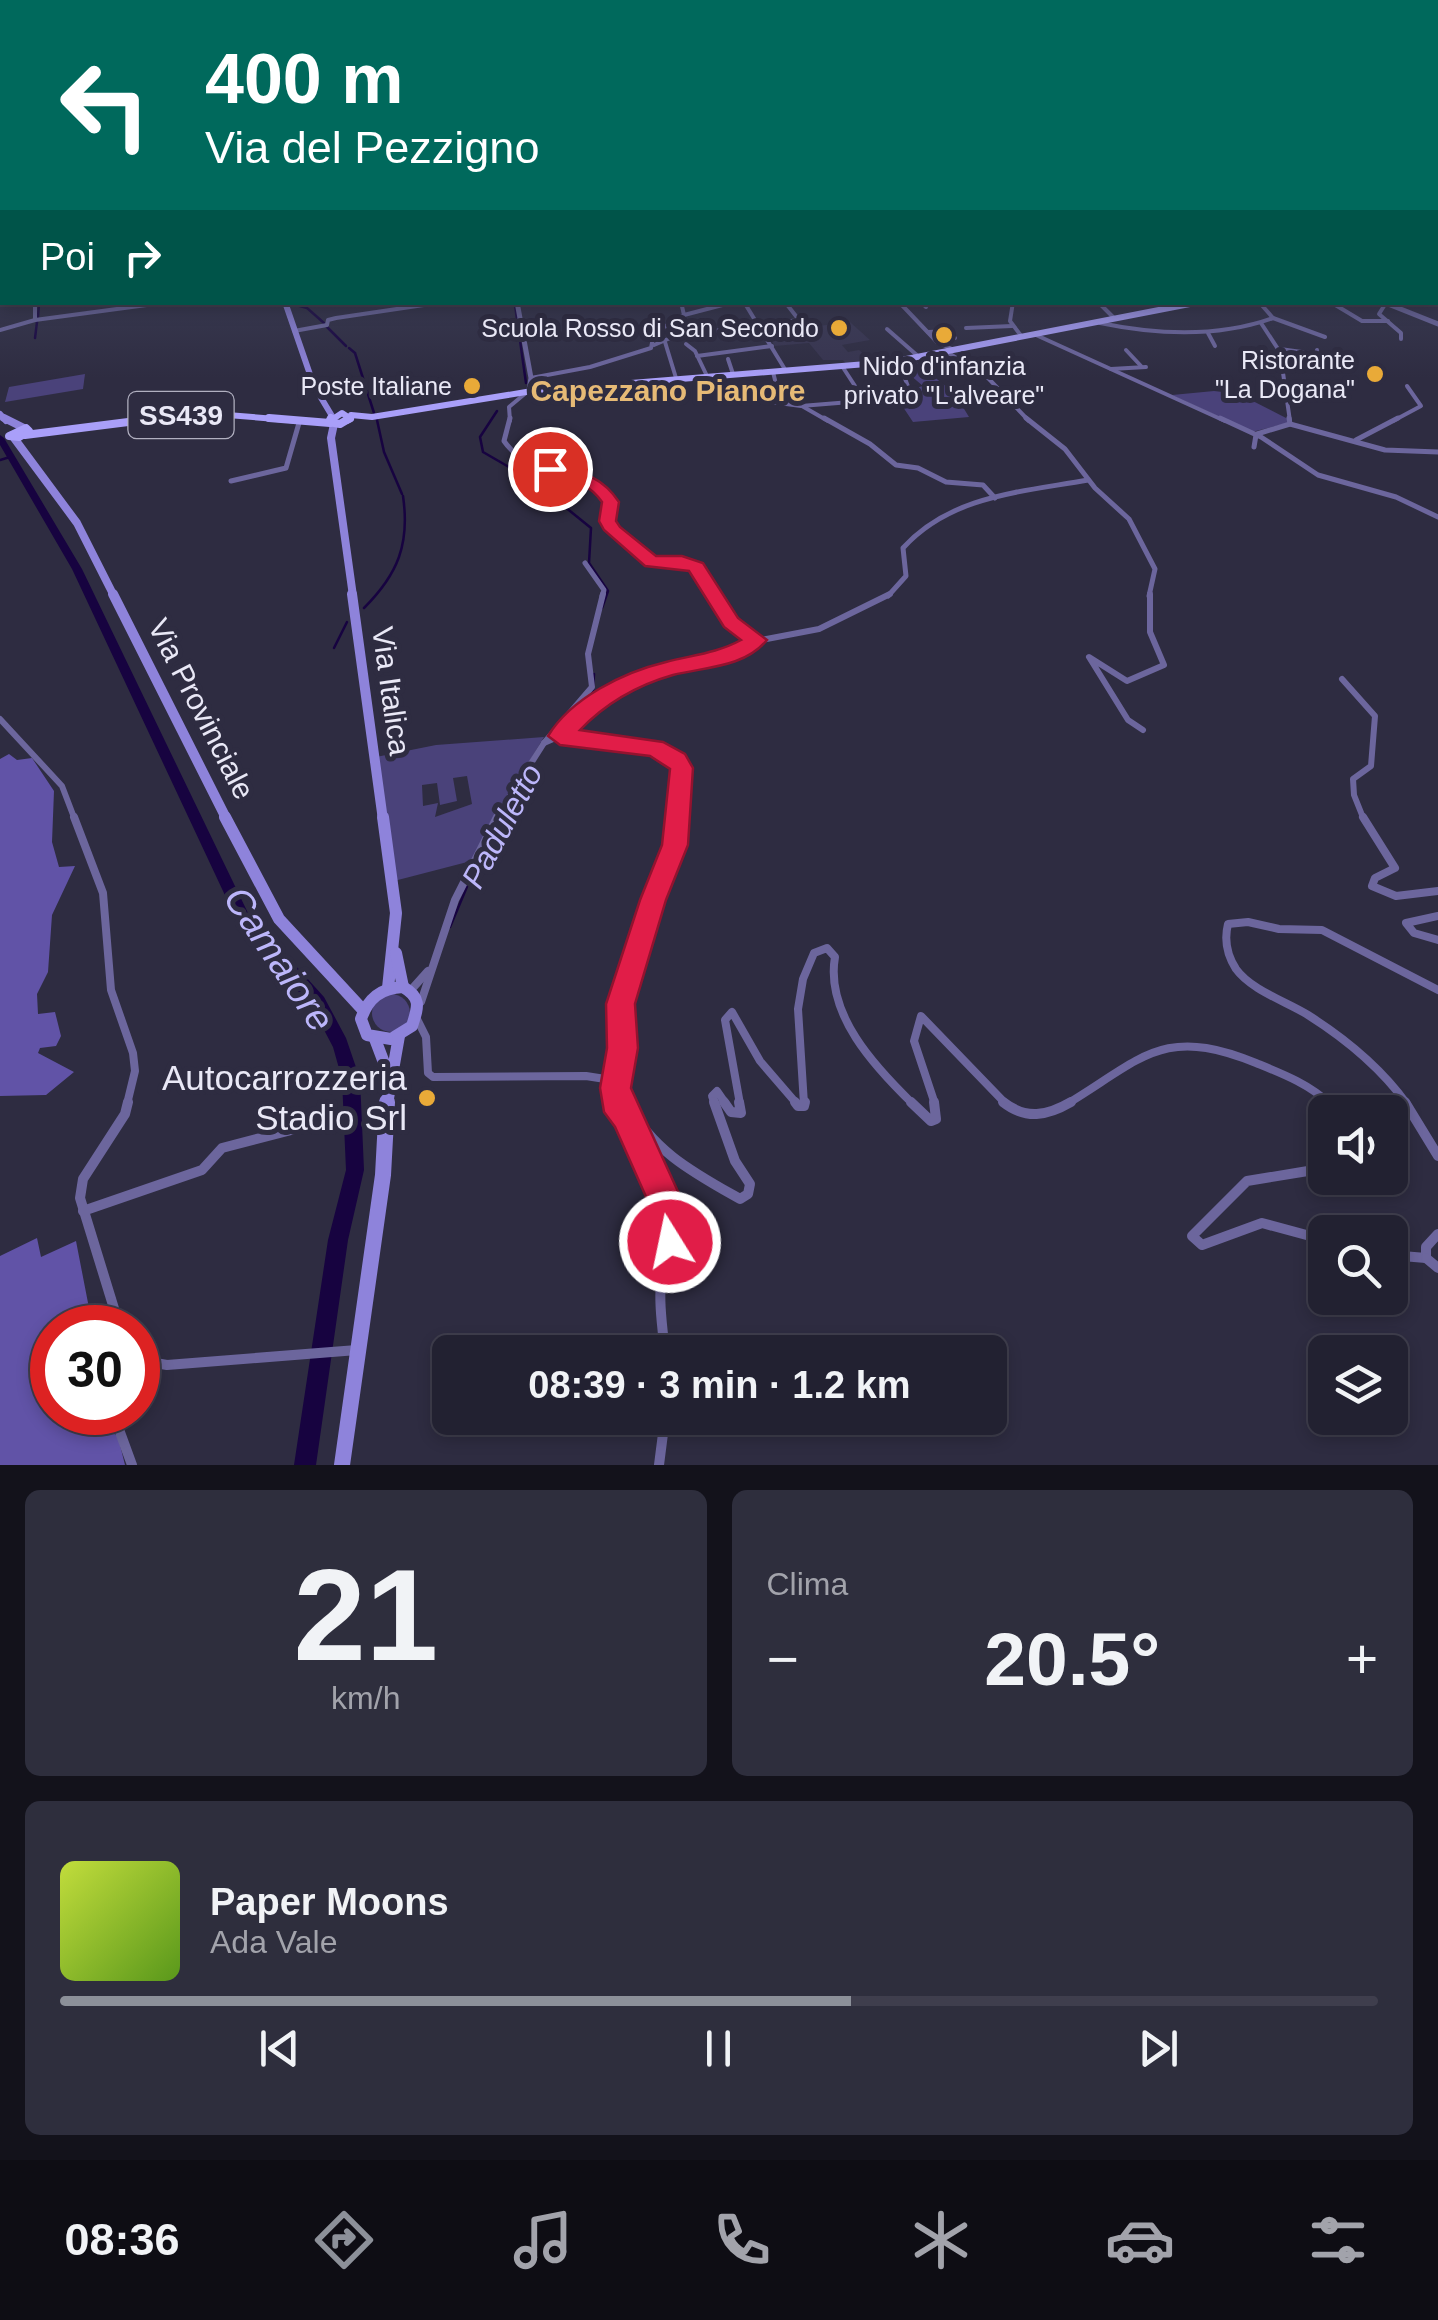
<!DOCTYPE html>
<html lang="it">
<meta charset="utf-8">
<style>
body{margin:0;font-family:Arial,sans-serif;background:#2e2e3d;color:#f1f3f6;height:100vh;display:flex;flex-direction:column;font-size:38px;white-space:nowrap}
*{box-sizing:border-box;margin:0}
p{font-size:32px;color:#a2a3ab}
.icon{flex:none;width:55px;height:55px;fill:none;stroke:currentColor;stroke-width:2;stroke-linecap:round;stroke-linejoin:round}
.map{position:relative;height:1465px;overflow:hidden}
.sheet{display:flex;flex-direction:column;gap:25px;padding:25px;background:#13121b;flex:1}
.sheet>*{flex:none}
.guide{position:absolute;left:0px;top:0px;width:1440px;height:305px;box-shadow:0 5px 15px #0003,0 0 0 2px #3f3e4d;background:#00695c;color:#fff;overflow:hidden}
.tools{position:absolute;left:1308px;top:1095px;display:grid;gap:20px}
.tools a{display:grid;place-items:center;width:100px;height:100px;border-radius:15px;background:#222131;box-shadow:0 5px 15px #0003,0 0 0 2px #3f3e4d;font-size:50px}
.speed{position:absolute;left:30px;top:1305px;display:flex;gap:20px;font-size:50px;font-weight:700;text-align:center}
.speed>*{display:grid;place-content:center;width:130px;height:130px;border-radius:50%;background:#222131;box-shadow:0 5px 15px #0003,0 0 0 2px #3f3e4d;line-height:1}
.speed .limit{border:15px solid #d22;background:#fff;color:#111}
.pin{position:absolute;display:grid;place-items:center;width:85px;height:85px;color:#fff;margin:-42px;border:5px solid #fff;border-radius:50%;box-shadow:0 2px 10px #0007}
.me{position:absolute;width:110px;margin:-55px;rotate:350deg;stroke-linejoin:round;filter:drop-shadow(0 0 8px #0008)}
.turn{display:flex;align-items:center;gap:35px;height:210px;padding:0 40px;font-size:45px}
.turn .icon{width:130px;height:130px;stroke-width:2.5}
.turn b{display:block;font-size:70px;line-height:85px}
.then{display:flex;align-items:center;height:95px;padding:0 40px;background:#0003;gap:20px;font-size:38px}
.big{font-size:75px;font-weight:700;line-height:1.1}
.sheet .card{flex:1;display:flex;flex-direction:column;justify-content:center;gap:15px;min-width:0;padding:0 35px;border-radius:15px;background:#2e2e3d}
.sheet .dial{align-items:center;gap:0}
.dial b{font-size:130px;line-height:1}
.song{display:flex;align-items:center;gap:30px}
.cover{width:120px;height:120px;border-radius:15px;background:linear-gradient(135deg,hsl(70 70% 55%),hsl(90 70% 35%))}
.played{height:10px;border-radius:5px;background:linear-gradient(90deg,#8c9099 60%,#3f3e4d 60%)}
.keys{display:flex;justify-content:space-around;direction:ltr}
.heat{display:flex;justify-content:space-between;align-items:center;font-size:55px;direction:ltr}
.sheet .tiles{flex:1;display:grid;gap:25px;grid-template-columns:1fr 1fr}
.card:last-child{grid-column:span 2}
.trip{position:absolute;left:432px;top:1335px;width:575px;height:100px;border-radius:15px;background:#222131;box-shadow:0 5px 15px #0003,0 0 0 2px #3f3e4d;font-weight:700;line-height:100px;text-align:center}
.tabs{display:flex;height:160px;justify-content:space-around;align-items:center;background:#0e0d14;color:#a2a3ab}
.tabs .icon{width:70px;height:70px}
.tabs .on{color:#8c9099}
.tabs b{font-size:45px;color:#f1f3f6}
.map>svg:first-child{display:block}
</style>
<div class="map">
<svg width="1438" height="1465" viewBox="0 0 1438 1465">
<rect width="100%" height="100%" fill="#2e2c41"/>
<!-- built -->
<polygon fill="#37344f" points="801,322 810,327 850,322 870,340 842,345 848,352 859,350 872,362 847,365 843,360 823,360 809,343 775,346 761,326"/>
<!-- green -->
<g fill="#4a427a" fill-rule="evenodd">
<polygon points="915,361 955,394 969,417 913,422 899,401 918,399 912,389 923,386 897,364"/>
<polygon points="85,374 83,389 5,402 9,387"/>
<polygon points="1214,391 1239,394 1288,419 1288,423 1252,432 1172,395"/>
<path d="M544,737L486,833L475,860L394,881L376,757L436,745ZM467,776L472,804L435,817L438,803L423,806L422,785L437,783L440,805L457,801L453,778Z"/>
<circle cx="391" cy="1013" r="19"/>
</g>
<!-- forest -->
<g fill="#6153a7">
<polygon points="9,754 17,760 32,758 54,791 52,842 59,867 75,866 52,915 48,972 37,994 38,1014 55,1012 61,1036 56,1046 40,1048 38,1053 74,1072 46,1095 0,1096 0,759"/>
<polygon points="37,1238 41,1257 76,1241 89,1308 79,1317 79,1327 52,1328 52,1412 91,1413 118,1437 125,1465 0,1465 0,1256"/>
</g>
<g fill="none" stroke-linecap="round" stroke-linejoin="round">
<!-- stream -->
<g stroke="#170340" stroke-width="2.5">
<polyline points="289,303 307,308 324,323"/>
<polyline points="515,305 526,383"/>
<polyline points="38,317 39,304"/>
<polyline points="326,326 346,346"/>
<polyline points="35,338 37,322"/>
<polyline points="349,348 355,353 374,413"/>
<polyline points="497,411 480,437 483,452 533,481 591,528 589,563 608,591 602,608"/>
<polyline points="377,420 384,452 402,494"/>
<polyline points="0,460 10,457"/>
<path d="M364,608C398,574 410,544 403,496"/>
<polyline points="334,648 347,622"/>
<polyline points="577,709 593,690 594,674"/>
<polyline points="496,827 531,770"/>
<polyline points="450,927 474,870"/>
</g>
<!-- river -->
<polygon fill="#170340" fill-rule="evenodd" points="0,435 4,438 82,569 248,913 324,997 346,1038 360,1079 364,1170 348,1240 316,1465 294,1465 328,1240 346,1170 342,1079 333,1047 312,1007 238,923 72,569 0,445"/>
<!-- minor-far4 -->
<g stroke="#6c669d" stroke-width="4">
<polyline points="35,302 35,320"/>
<polyline points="744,302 786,371"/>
<polyline points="785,302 799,320"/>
<polyline points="899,302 937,342 954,350"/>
<polyline points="921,302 926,307"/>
<polyline points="1013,302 1010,321 1022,337"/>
<polyline points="1098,302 1115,319"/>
<polyline points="1259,302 1273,318 1325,337"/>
<polyline points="1381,302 1384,306 1379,314 1401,333 1401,339"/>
<polyline points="1332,303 1362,321 1388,321"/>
<polyline points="684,315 734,302"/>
<path d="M1100,323C1158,335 1217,338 1273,318"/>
<polyline points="1261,323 1280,352 1290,421"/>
<polyline points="966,328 1012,326"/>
<polyline points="887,329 919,357"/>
<polyline points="0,330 35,320 169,302"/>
<polyline points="294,331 327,325 328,320 336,318 444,302"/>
<polyline points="928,332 950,331"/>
<polyline points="1208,333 1215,346"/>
<polyline points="1036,335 1225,421"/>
<polyline points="936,340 955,338"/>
<polyline points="665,342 676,378"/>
<polyline points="686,344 695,351 707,376"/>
<polyline points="654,345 675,336 799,320"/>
<polyline points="1280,349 1316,354 1317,350"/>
<polyline points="1126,350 1141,366"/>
<polyline points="947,352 988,378 1029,421"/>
<polyline points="697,356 772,346"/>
<polyline points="728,359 733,374"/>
<polyline points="842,366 855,386"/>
<polyline points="1111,369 1146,367"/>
<polyline points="773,372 780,400"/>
<polyline points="695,377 699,392 801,406 912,397 904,376 891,362"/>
<polyline points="531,378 590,367 651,348 654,333 684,315 681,302"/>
<polyline points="802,406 828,421"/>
<polyline points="510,421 509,407 527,392"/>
<polyline points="1393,421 1421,406 1407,386"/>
</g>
<!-- minor-far3 -->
<g stroke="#6c669d" stroke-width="5">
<path d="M510,418L504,441C530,479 582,467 611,502L608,525L613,530L651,562C691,561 693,563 714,596"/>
<polyline points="824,418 870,444 896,465 918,468 946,482 983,485 995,498"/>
<polyline points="1026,418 1065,449 1095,488 1129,519 1155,569 1149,596"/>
<polyline points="1220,418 1261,437 1318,475 1396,497 1438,517"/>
<polyline points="1289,418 1290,424"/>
<polyline points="1257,434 1290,424 1385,450 1438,452"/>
<polyline points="1356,440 1398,418"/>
<polyline points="1254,447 1256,435"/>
<polyline points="231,481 286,468 299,423"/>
<polyline points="585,563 604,590 602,596"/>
<path d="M888,596L906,576L903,548C951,495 1022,492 1088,480"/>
</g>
<!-- minor-far2 -->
<g stroke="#6c669d" stroke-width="6">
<polyline points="713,594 731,623 756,641"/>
<polyline points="1342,679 1375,716 1371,766 1353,779 1354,795 1364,820"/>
<polyline points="0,719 62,786 75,820"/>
<polyline points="1143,730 1128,720 1089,657 1127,681 1164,665 1150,632 1150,594"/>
<path d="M561,736C600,742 652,737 681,768L677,820"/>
<polyline points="544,743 592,687 588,654 603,594"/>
<polyline points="495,820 544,743 560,736 601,698 645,676 727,657 756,641 819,629 890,594"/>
</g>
<!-- minor-far1 -->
<g stroke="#6c669d" stroke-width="8">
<polyline points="74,817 103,893 111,990 133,1053 135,1071 127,1104"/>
<polyline points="1363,817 1395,868 1375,878 1372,886 1396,896 1438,891"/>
<polyline points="1438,916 1406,923 1414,933 1438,940"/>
<polyline points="411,990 428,971"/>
<polyline points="421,1002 455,900 497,817"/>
<polyline points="417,1019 426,1037 428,1073 433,1077 586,1076 618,1081"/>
<polyline points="618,1081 628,1104"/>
<path d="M619,1104C611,1087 620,1069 622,1051C624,1036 619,1020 621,1004C630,940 672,882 677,817"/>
<polyline points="715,1104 712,1096 717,1091 726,1104"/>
<polyline points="740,1104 725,1020 732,1012 760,1061 797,1104"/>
<path d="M804,1104L798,1009L803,979L814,953L827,948L835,957C825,1014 875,1067 913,1104"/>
<polyline points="935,1104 914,1041 921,1016 1006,1104"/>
<path d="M1067,1104C1143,1058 1163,1025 1256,1063C1283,1074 1309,1084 1330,1104"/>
<path d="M1407,1104C1381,1068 1346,1039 1308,1015C1287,1002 1251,990 1236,969C1227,955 1224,940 1228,924L1248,922L1279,929L1322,930L1438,990"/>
</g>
<!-- minor -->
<g stroke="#6c669d" stroke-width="10">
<path d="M617,1102L668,1207C673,1230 666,1248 662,1271C658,1298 662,1325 665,1352"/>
<path d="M627,1102C652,1151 694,1173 740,1199L748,1194L750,1184L735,1161L714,1102"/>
<polyline points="724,1102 731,1112 741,1113 739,1102"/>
<polyline points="795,1102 798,1106 804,1106 805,1102"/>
<polyline points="911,1102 931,1121 936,1119 934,1102"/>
<path d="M1003,1102C1026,1120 1047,1116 1071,1102"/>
<polyline points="1327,1102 1336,1112"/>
<polyline points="1405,1102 1438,1156"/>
<polyline points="1325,1163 1314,1170 1247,1181 1192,1236 1202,1245 1262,1223 1325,1240"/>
<polyline points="83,1211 202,1170 222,1148 330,1120"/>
<polyline points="1390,1255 1426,1258"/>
<polyline points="1426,1258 1426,1247 1438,1234"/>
<polyline points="1426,1258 1438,1268"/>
<polyline points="120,1328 80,1198 83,1179 125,1114 128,1102"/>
<polyline points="138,1360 167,1365 357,1350"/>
<polyline points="119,1412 117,1424 132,1465"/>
<polyline points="659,1465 665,1418"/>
</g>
<!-- tertiary -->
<g stroke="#6c669d" stroke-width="5">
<polyline points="517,302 531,378 529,390"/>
<polyline points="1383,302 1438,324"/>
</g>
<!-- secondary-far4 -->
<g stroke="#8e83db" stroke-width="6">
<polyline points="285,302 314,386 332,416"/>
<polyline points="0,414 6,421"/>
</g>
<!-- secondary-far3 -->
<g stroke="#8e83db" stroke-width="8">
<polyline points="4,418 24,428"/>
<polyline points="334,424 331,438 353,596"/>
<polyline points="14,438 77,523 114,596"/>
</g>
<!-- secondary-far2 -->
<g stroke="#8e83db" stroke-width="10">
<polyline points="113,594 227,820"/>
<polyline points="352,594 383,820"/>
</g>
<!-- secondary-far1 -->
<g stroke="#8e83db" stroke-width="12">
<polyline points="225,817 279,919 363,1010"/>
<polyline points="383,817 396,913 388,988"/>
<polyline points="396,953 403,987"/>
<path d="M403,987C422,998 418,1007 412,1026L391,1039L367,1035L361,1019C368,998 381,988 403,987Z"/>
<polyline points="375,1039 389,1076"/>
<polyline points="387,1104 399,1036"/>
</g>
<!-- secondary -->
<polyline stroke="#8e83db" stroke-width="16" points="342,1465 383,1175 387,1102"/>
<!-- primary-far1 -->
<g stroke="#a99ff9" stroke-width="6">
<polyline points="532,391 891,362 1200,302"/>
<polyline points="351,415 372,417 526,392"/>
<polyline points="140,421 202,413 301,421"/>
<polyline points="330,421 342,413 351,419 347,421"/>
</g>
<!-- primary -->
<g stroke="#a99ff9" stroke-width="8">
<polyline points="269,418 330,423"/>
<polyline points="331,418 329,422 340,424 350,418"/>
<polygon points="26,428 29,431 19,437 9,436"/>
<polyline points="25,435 160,418"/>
</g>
</g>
<!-- sky -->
<linearGradient id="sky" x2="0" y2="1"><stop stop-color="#191824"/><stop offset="0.46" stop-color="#464b65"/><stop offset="1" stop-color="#464b65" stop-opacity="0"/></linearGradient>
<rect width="1438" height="378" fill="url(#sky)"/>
<!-- route -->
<path fill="#e11d48" stroke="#92132f" stroke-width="2.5" d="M550,464C580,472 601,475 619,502L616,521L620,527L656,556H682L703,563L738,618L767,640C744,668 704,667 673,675C638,685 605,704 580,730L663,742L685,754L693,768L688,845L666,900L635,1004L638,1048L631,1088L685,1207L687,1242L682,1255L670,1260L658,1255L653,1242L651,1208L615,1127L604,1112L600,1088L607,1048L606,1004L640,900L662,845L670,769L650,756L560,745L548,736C571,698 624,672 666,662C693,655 717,653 741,640L724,627L689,571L645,566L604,530L599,521L602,502C588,481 567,479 544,472L542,469Z"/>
<!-- markers -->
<g fill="#e9aa38" stroke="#2e2c41" stroke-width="4">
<circle cx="839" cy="328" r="10"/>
<circle cx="944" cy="335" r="10"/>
<circle cx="1375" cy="374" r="10"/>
<circle cx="472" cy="386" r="10"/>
<circle cx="427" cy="1098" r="10"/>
</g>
<g text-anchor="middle" stroke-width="10" stroke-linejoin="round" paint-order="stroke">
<!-- far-poi labels -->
<g font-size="25" fill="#e9e8f6" stroke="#2e2c41" text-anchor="end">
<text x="819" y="337">Scuola Rosso di San Secondo</text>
<text x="1355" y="369">Ristorante<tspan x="1355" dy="29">"La Dogana"</tspan></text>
<text x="944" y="375" text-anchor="middle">Nido d'infanzia<tspan x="944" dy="29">privato "L'alveare"</tspan></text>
<text x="452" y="395">Poste Italiane</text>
</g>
<!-- shield labels -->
<rect fill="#2e2c41" stroke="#b1b0c0" stroke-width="2.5" x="128.5" y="392" width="105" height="46" rx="8"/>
<g font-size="28" font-weight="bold" fill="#e9e8f6">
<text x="181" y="425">SS439</text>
</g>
<!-- far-quarter labels -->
<g font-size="30" font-weight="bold" fill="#e6ba76" stroke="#2e2c41">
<text x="668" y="401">Capezzano Pianore</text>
</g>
<!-- street labels -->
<g font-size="30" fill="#e9e8f6" stroke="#2e2c41">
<text transform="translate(391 691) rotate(82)" y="10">Via Italica</text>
<text transform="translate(201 709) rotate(63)" y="10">Via Provinciale</text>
</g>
<!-- water labels -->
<g font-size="32" font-style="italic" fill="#bcb6fa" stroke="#2e2c41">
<text transform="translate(502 826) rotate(-62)" y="11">Paduletto</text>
</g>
<!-- near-poi labels -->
<g font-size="35" fill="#e9e8f6" stroke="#2e2c41" text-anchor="end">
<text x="407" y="1090">Autocarrozzeria<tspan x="407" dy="40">Stadio Srl</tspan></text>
</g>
<!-- near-water labels -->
<g font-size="38" font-style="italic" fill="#bcb6fa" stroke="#2e2c41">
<text transform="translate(279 959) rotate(56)" y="13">Camaiore</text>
</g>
</g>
</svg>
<div class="tools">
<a><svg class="icon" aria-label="sound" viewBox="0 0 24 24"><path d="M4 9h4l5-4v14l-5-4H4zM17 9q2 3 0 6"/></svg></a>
<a><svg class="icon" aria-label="search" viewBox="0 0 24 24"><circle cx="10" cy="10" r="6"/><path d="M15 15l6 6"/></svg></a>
<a><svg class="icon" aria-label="layers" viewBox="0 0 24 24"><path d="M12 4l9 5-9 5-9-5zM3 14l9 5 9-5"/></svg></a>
</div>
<div class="speed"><div class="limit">30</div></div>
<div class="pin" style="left:550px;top:469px;background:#d93025"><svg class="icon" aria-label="arrive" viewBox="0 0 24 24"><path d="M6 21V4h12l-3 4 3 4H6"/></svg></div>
<svg class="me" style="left:670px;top:1242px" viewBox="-20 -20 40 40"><circle r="17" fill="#e11d48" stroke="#fff" stroke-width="3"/><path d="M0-11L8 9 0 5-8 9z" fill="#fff"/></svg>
<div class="trip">08:39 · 3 min · 1.2 km</div>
<div class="guide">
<div class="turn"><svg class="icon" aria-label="left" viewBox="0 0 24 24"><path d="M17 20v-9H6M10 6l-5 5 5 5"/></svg><div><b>400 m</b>Via del Pezzigno</div></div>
<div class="then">Poi<svg class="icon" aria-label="right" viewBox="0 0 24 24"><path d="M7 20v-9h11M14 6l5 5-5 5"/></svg></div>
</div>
</div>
<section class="sheet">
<div class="tiles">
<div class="card dial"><b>21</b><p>km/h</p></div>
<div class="card"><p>Clima</p>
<div class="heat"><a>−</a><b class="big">20.5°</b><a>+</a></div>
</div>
<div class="card">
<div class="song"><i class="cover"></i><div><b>Paper Moons</b><p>Ada Vale</p></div></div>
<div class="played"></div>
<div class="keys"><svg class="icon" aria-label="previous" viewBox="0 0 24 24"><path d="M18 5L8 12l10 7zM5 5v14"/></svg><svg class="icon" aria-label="pause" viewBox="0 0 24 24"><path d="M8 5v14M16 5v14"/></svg><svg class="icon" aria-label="next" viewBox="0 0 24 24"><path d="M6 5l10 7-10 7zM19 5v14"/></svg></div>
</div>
</div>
</section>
<nav class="tabs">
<b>08:36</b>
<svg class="icon on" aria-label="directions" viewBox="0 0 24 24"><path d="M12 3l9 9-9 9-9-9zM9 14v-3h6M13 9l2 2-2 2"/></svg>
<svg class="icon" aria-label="music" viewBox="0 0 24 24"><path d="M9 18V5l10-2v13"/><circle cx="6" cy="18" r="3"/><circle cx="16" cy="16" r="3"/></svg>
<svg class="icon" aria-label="phone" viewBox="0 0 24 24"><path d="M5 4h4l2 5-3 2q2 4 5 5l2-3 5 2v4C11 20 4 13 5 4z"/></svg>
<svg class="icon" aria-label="climate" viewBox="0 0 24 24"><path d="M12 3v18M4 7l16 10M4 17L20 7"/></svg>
<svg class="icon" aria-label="car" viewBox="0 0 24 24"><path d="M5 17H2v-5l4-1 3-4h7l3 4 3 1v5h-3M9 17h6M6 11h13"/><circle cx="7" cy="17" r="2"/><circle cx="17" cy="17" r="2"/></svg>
<svg class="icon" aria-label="filters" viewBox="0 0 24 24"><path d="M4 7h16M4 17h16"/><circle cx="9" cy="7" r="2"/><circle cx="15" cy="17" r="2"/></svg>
</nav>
